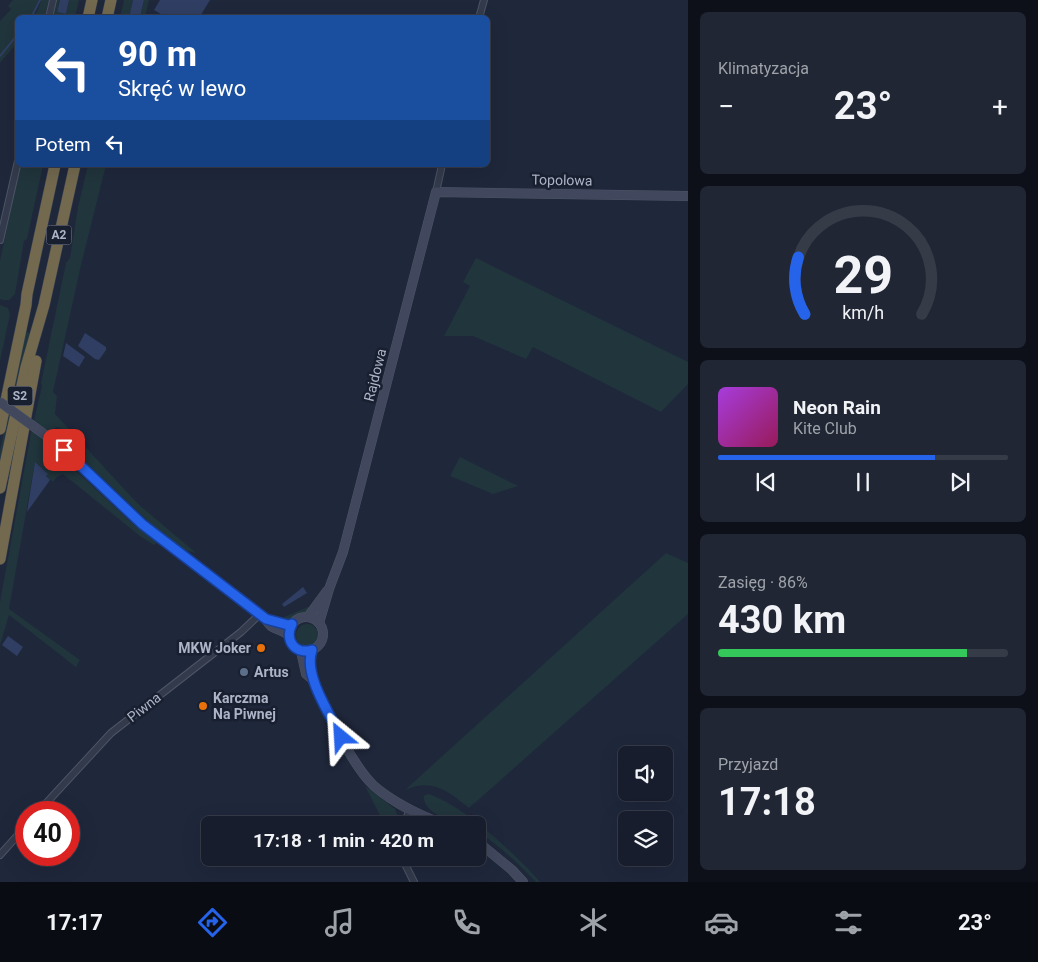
<!DOCTYPE html>
<html lang="pl">
<meta charset="utf-8">
<style>
body{margin:0;font-family:Roboto,sans-serif;background:#202634;color:#f1f3f6;height:100vh;display:flex;flex-direction:column;font-size:19px;white-space:nowrap}
*{box-sizing:border-box;margin:0}
p{font-size:16px;color:#9ea2a9}
.icon{flex:none;width:28px;height:28px;fill:none;stroke:currentColor;stroke-width:2;stroke-linecap:round;stroke-linejoin:round}
.map{position:relative;flex:1;overflow:hidden}
.details{display:flex;flex-direction:column;gap:12px;padding:12px;background:#0d1018;width:350px}
.details>*{flex:none}
.banner{position:absolute;left:15px;top:15px;width:475px;height:152px;border-radius:8px;box-shadow:0 5px 20px #0002,0 0 0 1px #363b48;background:#1a4fa0;color:#fff;overflow:hidden}
.fabs{position:absolute;left:618px;top:746px;display:grid;gap:10px}
.fabs a{display:grid;place-items:center;width:55px;height:55px;border-radius:8px;background:#171d2c;box-shadow:0 5px 20px #0002,0 0 0 1px #363b48;font-size:25px}
.speed{position:absolute;left:15px;top:801px;display:flex;gap:10px;font-size:25px;font-weight:700;text-align:center}
.speed>*{display:grid;place-content:center;width:65px;height:65px;border-radius:50%;background:#171d2c;box-shadow:0 5px 20px #0002,0 0 0 1px #363b48;line-height:1}
.speed .limit{border:8px solid #d22;background:#fff;color:#111}
.pin{position:absolute;display:grid;place-items:center;width:42px;height:42px;color:#fff;margin:-21px;border-radius:10px;box-shadow:0 2px 8px #0006}
.me{position:absolute;width:55px;margin:-28px;rotate:333deg;stroke-linejoin:round;filter:drop-shadow(0 0 4px #0008)}
.turn{display:flex;align-items:center;gap:18px;height:105px;padding:0 20px;font-size:22px}
.turn .icon{width:65px;height:65px;stroke-width:2.5}
.turn b{display:block;font-size:35px;line-height:42px}
.then{display:flex;align-items:center;height:48px;padding:0 20px;background:#0003;gap:10px;font-size:19px}
.big{font-size:38px;font-weight:700;line-height:1.1}
.details .card{flex:1;display:flex;flex-direction:column;justify-content:center;gap:8px;min-width:0;padding:0 18px;border-radius:8px;background:#202634}
.details .dial{align-items:center;gap:0}
.dial svg{height:130px;overflow:visible;fill:none;stroke:#363b48;stroke-width:7;stroke-linecap:round;text-anchor:middle}
.dial text{fill:#f1f3f6;stroke:none}
.song{display:flex;align-items:center;gap:15px}
.cover{width:60px;height:60px;border-radius:8px;background:linear-gradient(135deg,hsl(280 70% 55%),hsl(330 70% 35%))}
.played{height:5px;border-radius:2px;background:linear-gradient(90deg,#2563eb 75%,#363b48 75%)}
.keys{display:flex;justify-content:space-around;direction:ltr}
.heat{display:flex;justify-content:space-between;align-items:center;font-size:28px;direction:ltr}
.charge{height:8px;border-radius:4px;background:linear-gradient(90deg,#34c759 86%,#363b48 0)}
.trip{position:absolute;left:201px;top:816px;width:285px;height:50px;border-radius:8px;background:#171d2c;box-shadow:0 5px 20px #0002,0 0 0 1px #363b48;font-weight:700;line-height:50px;text-align:center}
.tabs{display:flex;height:80px;justify-content:space-around;align-items:center;background:#090c12;color:#9ea2a9}
.tabs .icon{width:35px;height:35px}
.tabs .current{color:#2563eb}
.tabs b{font-size:22px;color:#f1f3f6}
main{display:flex;flex:1;min-height:0}
.map>svg:first-child{display:block}
</style>
<main>
<div class="map">
<svg width="688" height="882" viewBox="0 0 688 882">
<rect width="100%" height="100%" fill="#1f273b"/>
<!-- green -->
<g fill="#21353c">
<polygon points="13,0 39,0 31,17 18,18 17,34 0,55 0,21 11,9 8,6"/>
<polygon points="41,0 49,0 45,17 33,17 38,10"/>
<polygon points="56,0 60,0 57,12 66,14 69,0 79,0 75,17 52,18"/>
<polygon points="124,0 133,0 129,17 120,17"/>
<polygon points="144,0 149,0 145,17 140,18"/>
<polygon points="17,36 17,43 0,63 0,57"/>
<polygon points="20,165 43,165 27,239 24,241 15,294 9,300 3,300 0,299 0,261"/>
<path d="M88,165H106L81,265L53,392L57,396L55,414L137,503L196,553L184,550L162,534L63,441L70,433L68,431L57,427L51,430C48,441 42,453 52,462L58,454L134,525L157,543L154,545L140,536L63,474L57,477L53,482L46,476L45,471L35,462L9,609L80,660L76,667L9,615L0,645V602L31,433L42,386L41,383L66,263L70,258L78,207Z"/>
<polygon points="476,258 688,362 688,384 661,412 533,347 526,359 473,336 444,336 470,286 463,282"/>
<polygon points="0,305 8,308 10,315 0,361"/>
<polygon points="26,332 30,333 0,468 0,450"/>
<polygon points="460,457 518,486 493,494 450,476"/>
<path d="M666,553L688,563V614L469,808C448,791 432,778 405,790Z"/>
<path d="M308,607H311C305,615 294,620 284,620V617Z"/>
<circle cx="307" cy="635" r="11"/>
<polygon points="365,786 395,809 398,817 395,825 385,825"/>
<path d="M428,794C464,805 515,854 540,882H536C518,863 500,846 478,832V825C462,825 422,816 424,796Z"/>
</g>
<!-- water -->
<g fill="#2f3e62">
<polygon points="60,0 69,0 66,14 57,12"/>
<polygon points="133,0 144,0 140,17 129,17"/>
<polygon points="160,0 210,0 199,18 166,17 154,10"/>
<polygon points="85,333 106,347 106,350 99,360 95,359 78,346"/>
<polygon points="66,343 85,357 79,367 63,356"/>
<polygon points="35,462 48,474 46,476 50,480 27,512"/>
<polygon points="303,587 307,593 284,607 282,604"/>
<polygon points="8,636 23,647 17,656 2,645"/>
</g>
<g fill="none" stroke-linecap="round" stroke-linejoin="round">
<!-- stream -->
<g stroke="#2f3e62" stroke-width="2">
<polyline points="31,18 40,0"/>
<polyline points="0,56 18,34"/>
</g>
<defs>
<g id="street">
<polyline points="49,18 53,0"/>
<polyline points="479,18 484,0"/>
<polyline points="436,192 442,165"/>
<polyline points="0,240 18,161"/>
<polyline points="38,812 111,733 241,632 260,614"/>
<polyline points="403,825 410,810"/>
<polyline points="0,855 26,826"/>
<polyline points="402,858 414,882"/>
</g>
<g id="secondary">
<path d="M55,442L142,524L260,614C265,617 267,622 271,626C277,630 284,630 289,636"/>
<circle cx="306" cy="634" r="17"/>
<polyline points="308,617 327,591"/>
<polyline points="266,619 288,625 292,624"/>
<polyline points="319,623 329,589 343,552 436,192 688,196"/>
<path d="M301,651L306,674L312,679C327,710 350,763 374,786C395,804 419,815 445,825"/>
<polyline points="312,679 310,660 313,650"/>
<polyline points="478,842 512,870 523,882"/>
</g>
<g id="highway">
<polyline points="88,18 92,0"/>
<polyline points="107,18 111,0"/>
<polyline points="0,429 26,305 27,294 55,165"/>
<polyline points="0,488 26,367 44,305 75,165"/>
<polyline points="0,559 36,361"/>
</g>
</defs>
<!-- street casing -->
<use href="#street" stroke="#4d5465" stroke-width="8"/>
<!-- secondary casing -->
<use href="#secondary" stroke="#4d5465" stroke-width="10"/>
<!-- highway casing -->
<use href="#highway" stroke="#3a4152" stroke-width="12"/>
<!-- street -->
<use href="#street" stroke="#333a4b" stroke-width="6"/>
<!-- secondary -->
<use href="#secondary" stroke="#41485e" stroke-width="9"/>
<!-- highway -->
<use href="#highway" stroke="#72694f" stroke-width="11"/>
<defs>
<polyline id="secondary-bridge" points="0,402 55,442"/>
</defs>
<!-- secondary-bridge casing -->
<use href="#secondary-bridge" stroke="#4d5465" stroke-width="10" stroke-linecap="butt"/>
<!-- secondary-bridge -->
<use href="#secondary-bridge" stroke="#41485e" stroke-width="9"/>
</g>
<g fill="none" stroke-linecap="round" stroke-linejoin="round">
<defs>
<path id="route" d="M64,450L142,524L266,619L288,625L292,624C284,640 295,655 312,650C303,675 330,714 341,737"/>
</defs>
<!-- route casing -->
<use href="#route" stroke="#184099" stroke-width="12"/>
<!-- route -->
<use href="#route" stroke="#2563eb" stroke-width="9"/>
</g>
<!-- markers -->
<g fill="#e8710a" stroke="#181f2f" stroke-width="2">
<circle cx="261" cy="648" r="5"/>
<circle cx="203" cy="706" r="5"/>
</g>
<circle fill="#5c6f8a" stroke="#181f2f" stroke-width="2" cx="244" cy="672" r="5"/>
<g text-anchor="middle" stroke-width="5" stroke-linejoin="round" paint-order="stroke">
<!-- shield labels -->
<g fill="#181f2f" stroke="#808799" stroke-width="1">
<rect x="46.5" y="225.5" width="25" height="19" rx="4"/>
<rect x="7.5" y="386.5" width="25" height="19" rx="4"/>
</g>
<g font-size="12" font-weight="bold" fill="#adb4c7">
<text x="59" y="239">A2</text>
<text x="20" y="400">S2</text>
</g>
<!-- street labels -->
<g font-size="14" fill="#adb4c7" stroke="#181f2f">
<text transform="translate(562 180) rotate(1)" y="5">Topolowa</text>
<text transform="translate(375 375) rotate(-76)" y="5">Rajdowa</text>
<text transform="translate(144 707) rotate(-38)" y="5">Piwna</text>
</g>
<!-- poi labels -->
<g font-size="14" font-weight="bold" fill="#adb4c7" stroke="#181f2f" text-anchor="start">
<text x="251" y="653" text-anchor="end">MKW Joker</text>
<text x="254" y="677">Artus</text>
<text x="213" y="703">Karczma<tspan x="213" dy="16">Na Piwnej</tspan></text>
</g>
</g>
</svg>
<div class="fabs">
<a><svg class="icon" aria-label="sound" viewBox="0 0 24 24"><path d="M4 9h4l5-4v14l-5-4H4zM17 9q2 3 0 6"/></svg></a>
<a><svg class="icon" aria-label="layers" viewBox="0 0 24 24"><path d="M12 4l9 5-9 5-9-5zM3 14l9 5 9-5"/></svg></a>
</div>
<div class="speed"><div class="limit">40</div></div>
<div class="pin" style="left:64px;top:450px;background:#d93025"><svg class="icon" aria-label="arrive" viewBox="0 0 24 24"><path d="M6 21V4h12l-3 4 3 4H6"/></svg></div>
<svg class="me" style="left:341px;top:737px" viewBox="-20 -20 40 40"><path d="M0-17L14 15 0 8-14 15z" fill="#2563eb" stroke="#fff" stroke-width="4"/></svg>
<div class="trip">17:18 · 1 min · 420 m</div>
<div class="banner">
<div class="turn"><svg class="icon" aria-label="left" viewBox="0 0 24 24"><path d="M17 20v-9H6M10 6l-5 5 5 5"/></svg><div><b>90 m</b>Skręć w lewo</div></div>
<div class="then">Potem<svg class="icon" aria-label="left" viewBox="0 0 24 24"><path d="M17 20v-9H6M10 6l-5 5 5 5"/></svg></div>
</div>
</div>
<section class="details">
<div class="card"><p>Klimatyzacja</p>
<div class="heat"><a>−</a><b class="big">23°</b><a>+</a></div>
</div>
<div class="card dial"><svg viewBox="0 0 100 80">
<path d="M14 69A42 42 0 1 1 86 69"/>
<path d="M14 69A42 42 0 0 1 10 34" stroke="#2563eb"/>
<text x="50" y="56" font-size="32" font-weight="700">29</text>
<text x="50" y="72" font-size="11">km/h</text>
</svg></div>
<div class="card">
<div class="song"><i class="cover"></i><div><b>Neon Rain</b><p>Kite Club</p></div></div>
<div class="played"></div>
<div class="keys"><svg class="icon" aria-label="previous" viewBox="0 0 24 24"><path d="M18 5L8 12l10 7zM5 5v14"/></svg><svg class="icon" aria-label="pause" viewBox="0 0 24 24"><path d="M8 5v14M16 5v14"/></svg><svg class="icon" aria-label="next" viewBox="0 0 24 24"><path d="M6 5l10 7-10 7zM19 5v14"/></svg></div>
</div>
<div class="card"><p>Zasięg · 86%</p><b class="big">430 km</b><div class="charge"></div></div>
<div class="card"><p>Przyjazd</p><b class="big">17:18</b></div>
</section>
</main>
<nav class="tabs">
<b>17:17</b>
<svg class="icon current" aria-label="directions" viewBox="0 0 24 24"><path d="M12 3l9 9-9 9-9-9zM9 14v-3h6M13 9l2 2-2 2"/></svg>
<svg class="icon" aria-label="music" viewBox="0 0 24 24"><path d="M9 18V5l10-2v13"/><circle cx="6" cy="18" r="3"/><circle cx="16" cy="16" r="3"/></svg>
<svg class="icon" aria-label="phone" viewBox="0 0 24 24"><path d="M5 4h4l2 5-3 2q2 4 5 5l2-3 5 2v4C11 20 4 13 5 4z"/></svg>
<svg class="icon" aria-label="climate" viewBox="0 0 24 24"><path d="M12 3v18M4 7l16 10M4 17L20 7"/></svg>
<svg class="icon" aria-label="car" viewBox="0 0 24 24"><path d="M5 17H2v-5l4-1 3-4h7l3 4 3 1v5h-3M9 17h6M6 11h13"/><circle cx="7" cy="17" r="2"/><circle cx="17" cy="17" r="2"/></svg>
<svg class="icon" aria-label="filters" viewBox="0 0 24 24"><path d="M4 7h16M4 17h16"/><circle cx="9" cy="7" r="2"/><circle cx="15" cy="17" r="2"/></svg>
<b>23°</b>
</nav>
